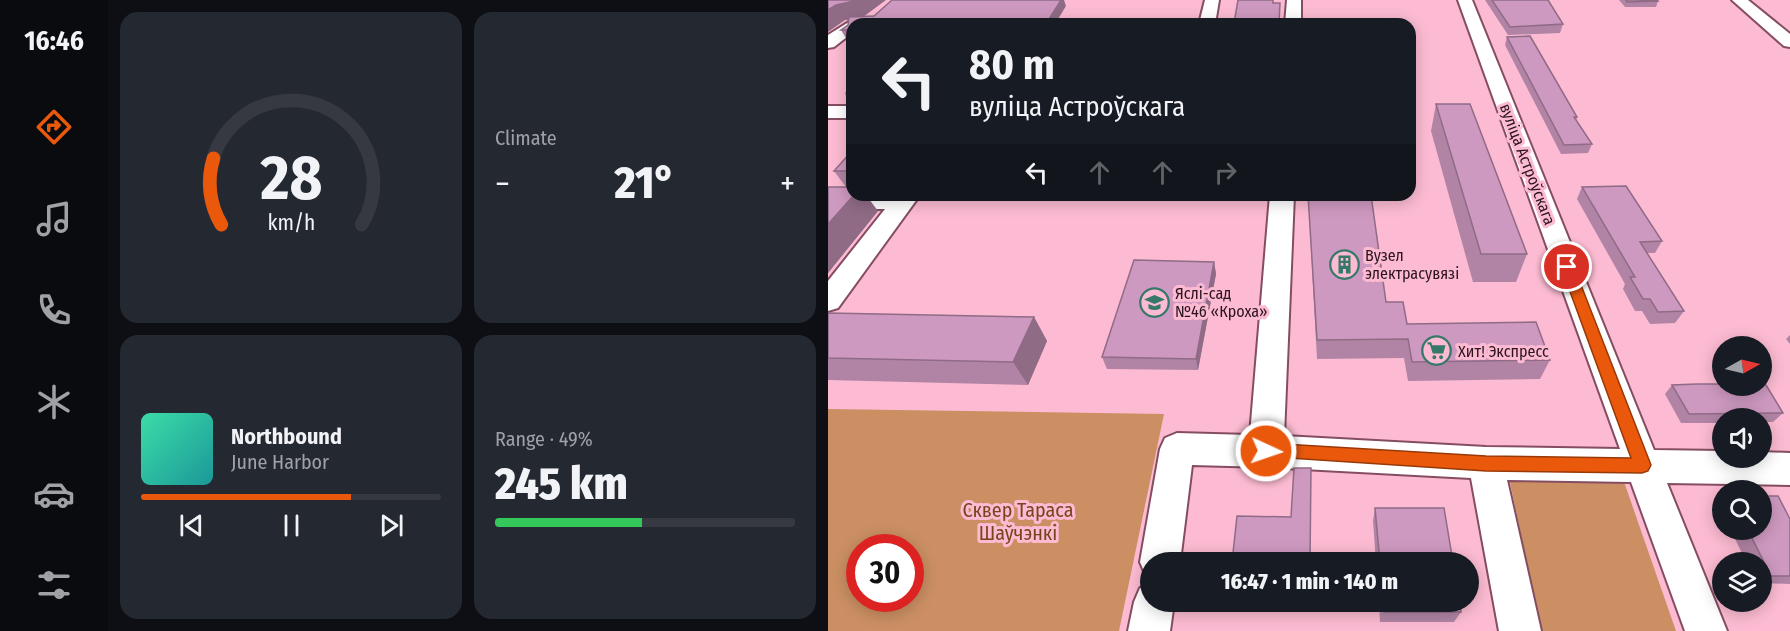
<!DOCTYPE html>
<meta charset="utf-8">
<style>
body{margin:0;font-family:"Fira Sans Condensed",sans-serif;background:#242831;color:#f1f3f6;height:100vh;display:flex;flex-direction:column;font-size:22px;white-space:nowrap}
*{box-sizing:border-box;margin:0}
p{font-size:20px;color:#9ea1a6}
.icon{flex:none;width:33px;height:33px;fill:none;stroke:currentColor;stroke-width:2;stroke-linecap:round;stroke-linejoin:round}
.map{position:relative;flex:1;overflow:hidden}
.side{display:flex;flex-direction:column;gap:12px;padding:12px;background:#0d0f14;width:720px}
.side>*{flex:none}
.guide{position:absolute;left:18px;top:18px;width:570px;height:183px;border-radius:18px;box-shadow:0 3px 15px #0003;background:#171b24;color:#f1f3f6;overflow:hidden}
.needle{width:39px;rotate:82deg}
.buttons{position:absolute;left:884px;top:336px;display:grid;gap:12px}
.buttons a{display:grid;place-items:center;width:60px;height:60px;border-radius:50%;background:#171b24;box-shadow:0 3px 15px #0003;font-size:30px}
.speed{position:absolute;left:18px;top:534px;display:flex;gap:12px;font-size:30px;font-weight:700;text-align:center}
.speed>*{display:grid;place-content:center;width:78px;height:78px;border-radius:50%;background:#171b24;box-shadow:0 3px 15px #0003;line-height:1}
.speed .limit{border:9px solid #d22;background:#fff;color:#111}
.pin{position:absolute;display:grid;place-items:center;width:51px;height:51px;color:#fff;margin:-26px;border:3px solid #fff;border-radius:50%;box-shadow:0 2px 6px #0007}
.me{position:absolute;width:66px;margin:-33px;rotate:93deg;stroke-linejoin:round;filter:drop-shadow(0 0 4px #0008)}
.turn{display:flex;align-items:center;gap:21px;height:126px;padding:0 24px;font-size:27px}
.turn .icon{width:78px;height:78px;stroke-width:2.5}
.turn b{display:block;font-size:42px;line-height:51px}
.lanes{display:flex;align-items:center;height:57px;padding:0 24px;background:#0003;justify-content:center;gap:30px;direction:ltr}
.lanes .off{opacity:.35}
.big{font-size:45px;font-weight:800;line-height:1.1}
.side .tile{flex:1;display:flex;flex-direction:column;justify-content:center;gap:9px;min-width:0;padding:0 21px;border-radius:18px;background:#242831}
.side .dial{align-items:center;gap:0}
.dial svg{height:156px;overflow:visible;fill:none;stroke:#363941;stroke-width:7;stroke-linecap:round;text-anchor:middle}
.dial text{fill:#f1f3f6;stroke:none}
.song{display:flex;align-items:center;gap:18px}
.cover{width:72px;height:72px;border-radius:9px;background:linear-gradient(135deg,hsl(160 70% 55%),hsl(180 70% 35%))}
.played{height:6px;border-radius:3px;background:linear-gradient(90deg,#ea580c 70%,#363941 70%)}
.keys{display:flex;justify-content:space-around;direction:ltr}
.heat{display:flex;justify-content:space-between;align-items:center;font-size:33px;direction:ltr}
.charge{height:9px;border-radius:4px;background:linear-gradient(90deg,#34c759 49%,#363941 0)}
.side .tiles{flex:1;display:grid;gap:12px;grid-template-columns:repeat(2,1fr)}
.trip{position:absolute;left:312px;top:552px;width:339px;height:60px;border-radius:30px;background:#171b24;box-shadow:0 3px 15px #0003;font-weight:800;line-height:60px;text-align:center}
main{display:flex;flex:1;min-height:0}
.tab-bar{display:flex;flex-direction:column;width:108px;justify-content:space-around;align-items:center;background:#090b0e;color:#9ea1a6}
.tab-bar .icon{width:42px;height:42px}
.tab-bar .current{color:#ea580c}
.tab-bar b{font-size:27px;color:#f1f3f6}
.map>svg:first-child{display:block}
</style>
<main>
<nav class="tab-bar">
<b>16:46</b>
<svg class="icon current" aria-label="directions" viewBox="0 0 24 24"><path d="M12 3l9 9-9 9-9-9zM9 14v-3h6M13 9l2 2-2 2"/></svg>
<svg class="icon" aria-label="music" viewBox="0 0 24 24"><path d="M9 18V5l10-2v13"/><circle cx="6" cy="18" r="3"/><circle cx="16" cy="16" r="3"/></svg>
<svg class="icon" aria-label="phone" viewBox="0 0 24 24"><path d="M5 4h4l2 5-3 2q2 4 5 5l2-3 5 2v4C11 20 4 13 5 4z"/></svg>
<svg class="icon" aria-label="climate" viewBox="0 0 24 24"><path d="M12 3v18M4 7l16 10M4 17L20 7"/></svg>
<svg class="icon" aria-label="car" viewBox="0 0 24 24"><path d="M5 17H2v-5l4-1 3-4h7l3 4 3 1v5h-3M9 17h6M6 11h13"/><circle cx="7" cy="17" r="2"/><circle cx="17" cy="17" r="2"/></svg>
<svg class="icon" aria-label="filters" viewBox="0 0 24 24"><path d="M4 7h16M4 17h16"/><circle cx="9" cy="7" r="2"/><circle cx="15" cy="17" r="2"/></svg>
</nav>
<section class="side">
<div class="tiles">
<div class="tile dial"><svg viewBox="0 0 100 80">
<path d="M14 69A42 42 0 1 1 86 69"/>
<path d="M14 69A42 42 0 0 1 10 35" stroke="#ea580c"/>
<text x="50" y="56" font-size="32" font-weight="700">28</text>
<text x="50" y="72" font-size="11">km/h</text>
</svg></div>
<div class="tile"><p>Climate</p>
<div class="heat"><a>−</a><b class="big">21°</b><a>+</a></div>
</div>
<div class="tile">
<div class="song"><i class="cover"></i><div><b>Northbound</b><p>June Harbor</p></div></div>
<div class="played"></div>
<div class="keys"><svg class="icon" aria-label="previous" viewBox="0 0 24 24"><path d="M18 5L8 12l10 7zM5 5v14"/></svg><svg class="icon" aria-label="pause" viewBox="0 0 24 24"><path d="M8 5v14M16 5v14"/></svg><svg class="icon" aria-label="next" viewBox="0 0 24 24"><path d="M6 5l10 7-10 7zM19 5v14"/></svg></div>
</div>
<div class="tile"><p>Range · 49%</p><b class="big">245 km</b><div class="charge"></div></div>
</div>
</section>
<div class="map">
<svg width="962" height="631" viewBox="0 0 962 631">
<rect width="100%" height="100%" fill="#fcbbd2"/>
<!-- green -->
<g fill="#cb8f63" fill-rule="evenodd">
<path d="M0,409L336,414L291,631H0ZM32,548H82V598H32Z"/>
<polygon points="795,479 848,631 713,631 682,482"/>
</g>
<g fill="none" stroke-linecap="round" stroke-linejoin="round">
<defs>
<g id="minor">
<polygon points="377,0 391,0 387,24 371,24"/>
<polygon points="459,0 473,0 473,24 457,24"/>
<polygon points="630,0 644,0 826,450 894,451 894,458 933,458 933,452 962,453 962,485 839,483 899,631 857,631 803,482 679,480 713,631 671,631 643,478 438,467 364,465 352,562 322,562 322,578 318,576 312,562 332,449 337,438 349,433 422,435 442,195 466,195 456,436 658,447 792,449"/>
<polygon points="904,0 920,0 962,34 962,47 956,46"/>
<polygon points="24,20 31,24 24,24 24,33 6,47 0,48 0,35"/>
<rect x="0" y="106" width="24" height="12"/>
<polygon points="0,195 92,195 10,308 0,311 0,281 57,209 0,209"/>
<polygon points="322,583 322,602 346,602 342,631 300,631 306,602 312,588"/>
</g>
</defs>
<!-- minor casing -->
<use href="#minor" stroke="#854d62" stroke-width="4"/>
<!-- minor -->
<use href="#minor" fill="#fff" fill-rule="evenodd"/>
</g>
<!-- wall -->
<g fill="#b184a5">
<polygon points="0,0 36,16 238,6 24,24 24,40 19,40 13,30 20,25 20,20 17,20"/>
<polygon points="657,0 720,0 735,24 732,33 680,35"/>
<polygon points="791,0 829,0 830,1 828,7 797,7"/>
<polygon points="679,37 749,117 748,121 764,144 760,153 733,154 677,45"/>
<polygon points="24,86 24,105 19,97"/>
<polygon points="608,104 699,254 688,282 645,282 603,131"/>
<polygon points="24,151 24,195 50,211 0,273 0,187 18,187 6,171"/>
<polygon points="754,187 834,241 827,253 819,253 856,311 847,323 822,324 814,311 807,311 795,289 797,284 749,199"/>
<polygon points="154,195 440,195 439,198"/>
<polygon points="480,195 543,195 558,302 579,324 722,360 712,379 580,381 576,358 489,359"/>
<polygon points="386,262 388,274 370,370 279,369 274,357"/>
<polygon points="0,313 206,317 219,341 200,385 0,380"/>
<polygon points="962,335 962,344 958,339"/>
<polygon points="844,385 955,413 945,422 933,422 933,418 894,418 894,423 853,423 837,394"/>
<polygon points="894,502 894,511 891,504"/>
<polygon points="547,508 625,562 548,562 545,521"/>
<polygon points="962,519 962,584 933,583 933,562 918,562 903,530 933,530"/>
<polygon points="405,602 482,602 482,603"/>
<polygon points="551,602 632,602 633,612 626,622 552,622"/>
</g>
<!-- shaded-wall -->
<g fill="#906b86">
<polygon points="29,0 58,0 35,17 17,20 0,32 0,10 8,5"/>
<polygon points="233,0 236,0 238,6 227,24 218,24"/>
<polygon points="26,195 38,195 50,211 0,273 0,224"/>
<polygon points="386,262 388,274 370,370 368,359"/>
<polygon points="206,317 219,341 200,385 185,362"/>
</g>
<!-- building -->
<g fill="#ce99c0" stroke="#906b86" stroke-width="1.5">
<polygon points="0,0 29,0 26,1 8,5 0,10"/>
<polygon points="64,0 233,0 218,24 24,24 24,30 13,30 20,25 21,17 46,16"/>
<polygon points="410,0 445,0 445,3 452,3 451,24 406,23"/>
<polygon points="664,0 720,0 735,24 682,27"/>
<polygon points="798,0 829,0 830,1 799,2"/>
<polygon points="702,36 749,117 746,117 764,144 736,145 679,37"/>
<polygon points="24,86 24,97 19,97 18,93"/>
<polygon points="608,104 642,104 699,254 653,254"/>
<polygon points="24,151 24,171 6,171"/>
<polygon points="798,186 834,241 812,242 856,311 830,312 822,299 815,299 802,277 807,277 754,187"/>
<polygon points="0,187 24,187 24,195 26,195 0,224"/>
<polygon points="480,195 543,195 558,302 575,302 579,324 708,322 722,360 584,362 580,339 489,340"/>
<polygon points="306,260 386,262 368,359 274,357"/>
<polygon points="0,313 206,317 185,362 0,358"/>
<polygon points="869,384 894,384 894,386 938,385 955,413 861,414 844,385"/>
<polygon points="466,468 483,468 482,562 404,562 409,516 463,517"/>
<polygon points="933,496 950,496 962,519 962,576 943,576 920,530 933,530"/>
<polygon points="547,508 616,508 625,562 552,562"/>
<polygon points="555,602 632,602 633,612 556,612"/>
</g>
<!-- route -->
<polygon fill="#ea580c" stroke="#983908" stroke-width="1.5" points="739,263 746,267 823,465 820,471 814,473 658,471 432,456 430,451 432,446 438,443 658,456 803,458 733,267"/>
<!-- icons -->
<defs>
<symbol id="building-ring" viewBox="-11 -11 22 22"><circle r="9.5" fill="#fcbbd2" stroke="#367869" stroke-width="1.5"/><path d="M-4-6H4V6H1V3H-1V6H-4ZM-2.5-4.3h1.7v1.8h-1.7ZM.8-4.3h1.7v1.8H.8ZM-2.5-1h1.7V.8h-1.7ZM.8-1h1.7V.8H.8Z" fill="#367869"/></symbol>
<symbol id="school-ring" viewBox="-11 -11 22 22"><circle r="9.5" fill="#fcbbd2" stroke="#367869" stroke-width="1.5"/><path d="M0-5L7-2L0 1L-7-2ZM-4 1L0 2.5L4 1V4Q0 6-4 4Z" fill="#367869"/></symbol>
<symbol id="supermarket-ring" viewBox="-11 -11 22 22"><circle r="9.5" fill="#fcbbd2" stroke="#367869" stroke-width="1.5"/><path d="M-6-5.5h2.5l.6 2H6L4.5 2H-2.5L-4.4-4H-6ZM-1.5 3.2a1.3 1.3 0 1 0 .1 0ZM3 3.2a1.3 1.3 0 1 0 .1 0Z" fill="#367869"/></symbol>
</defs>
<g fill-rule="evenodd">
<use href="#building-ring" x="500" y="248" width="33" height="33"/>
<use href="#school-ring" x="310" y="286" width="33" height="33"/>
<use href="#supermarket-ring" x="592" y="334" width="33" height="33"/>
</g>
<g text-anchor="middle" stroke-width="6" stroke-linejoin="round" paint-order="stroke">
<!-- street labels -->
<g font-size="16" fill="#2b141d" stroke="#fcbbd2">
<text transform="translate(700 164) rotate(69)" y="6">вуліца Астроўскага</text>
</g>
<!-- poi labels -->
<g font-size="16" fill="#2b141d" stroke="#fcbbd2" text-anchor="start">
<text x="537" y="261">Вузел<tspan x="537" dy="18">электрасувязі</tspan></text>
<text x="347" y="299">Яслі-сад<tspan x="347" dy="18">№46 «Кроха»</tspan></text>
<text x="630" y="357">Хит! Экспресс</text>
</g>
<!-- near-park labels -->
<g font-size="20" fill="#77451d" stroke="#fcbbd2">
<text x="190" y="517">Сквер Тараса<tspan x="190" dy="23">Шаўчэнкі</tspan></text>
</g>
</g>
</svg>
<div class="buttons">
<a><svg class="needle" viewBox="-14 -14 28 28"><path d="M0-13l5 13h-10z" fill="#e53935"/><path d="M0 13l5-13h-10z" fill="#9ea1a6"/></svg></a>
<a><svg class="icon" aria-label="sound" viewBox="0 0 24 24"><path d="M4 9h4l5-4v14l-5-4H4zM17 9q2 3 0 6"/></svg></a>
<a><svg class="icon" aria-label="search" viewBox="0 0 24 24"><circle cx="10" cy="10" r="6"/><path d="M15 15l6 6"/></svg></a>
<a><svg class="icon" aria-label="layers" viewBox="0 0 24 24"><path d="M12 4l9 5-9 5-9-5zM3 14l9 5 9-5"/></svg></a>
</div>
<div class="speed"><div class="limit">30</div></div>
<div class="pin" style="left:739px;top:267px;background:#d93025"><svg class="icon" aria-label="arrive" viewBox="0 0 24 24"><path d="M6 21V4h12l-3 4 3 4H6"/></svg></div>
<svg class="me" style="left:438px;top:451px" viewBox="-20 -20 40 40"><circle r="17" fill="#ea580c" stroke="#fff" stroke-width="3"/><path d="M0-11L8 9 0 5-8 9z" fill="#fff"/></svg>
<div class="trip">16:47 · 1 min · 140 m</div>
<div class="guide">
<div class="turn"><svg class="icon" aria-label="left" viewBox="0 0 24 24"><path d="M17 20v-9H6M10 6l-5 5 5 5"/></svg><div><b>80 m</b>вуліца Астроўскага</div></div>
<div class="lanes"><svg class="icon" aria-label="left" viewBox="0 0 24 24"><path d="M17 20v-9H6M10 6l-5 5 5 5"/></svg><svg class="icon off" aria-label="ahead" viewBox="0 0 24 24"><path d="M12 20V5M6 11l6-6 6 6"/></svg><svg class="icon off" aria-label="ahead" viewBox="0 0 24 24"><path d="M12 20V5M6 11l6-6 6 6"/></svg><svg class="icon off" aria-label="right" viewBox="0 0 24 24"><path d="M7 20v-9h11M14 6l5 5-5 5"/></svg></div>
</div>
</div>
</main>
